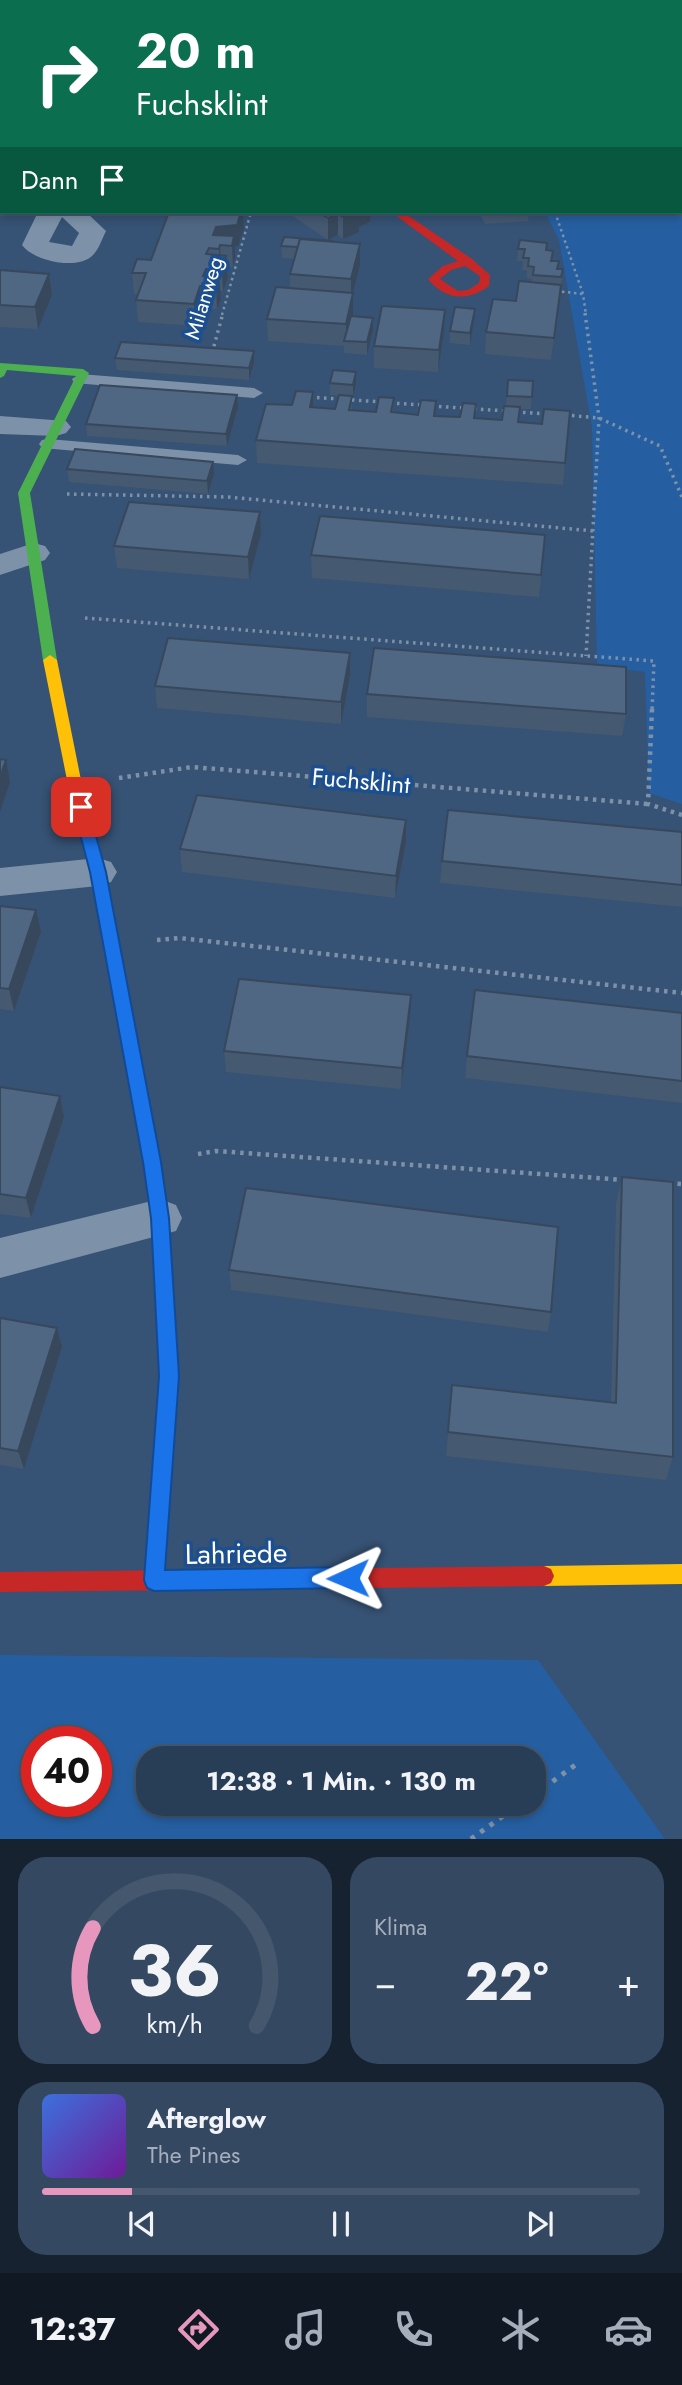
<!DOCTYPE html>
<html lang="de">
<meta charset="utf-8">
<style>
body{margin:0;font-family:Jost,sans-serif;background:#344961;color:#f1f3f6;height:100vh;display:flex;flex-direction:column;font-size:26px;white-space:nowrap}
*{box-sizing:border-box;margin:0}
p{font-size:23px;color:#a5aeba}
.icon{flex:none;width:38px;height:38px;fill:none;stroke:currentColor;stroke-width:2;stroke-linecap:round;stroke-linejoin:round}
.map{position:relative;height:1839px;overflow:hidden}
.details{display:flex;flex-direction:column;gap:18px;padding:18px;background:#162230;flex:1}
.details>*{flex:none}
.banner{position:absolute;left:0px;top:0px;width:682px;height:214px;box-shadow:0 4px 10px #0003,0 0 0 2px #44576d;background:#0b6e4f;color:#fff;overflow:hidden}
.speed{position:absolute;left:21px;top:1726px;display:flex;gap:14px;font-size:35px;font-weight:700;text-align:center}
.speed>*{display:grid;place-content:center;width:91px;height:91px;border-radius:50%;background:#283e57;box-shadow:0 4px 10px #0003,0 0 0 2px #44576d;line-height:1}
.speed .limit{border:10px solid #d22;background:#fff;color:#111}
.pin{position:absolute;display:grid;place-items:center;width:60px;height:60px;color:#fff;margin:-30px;border-radius:14px;box-shadow:0 4px 10px #0006}
.me{position:absolute;width:77px;margin:-38px;rotate:269deg;stroke-linejoin:round;filter:drop-shadow(0 0 5px #0008)}
.turn{display:flex;align-items:center;gap:24px;height:147px;padding:0 21px;font-size:32px}
.turn .icon{width:91px;height:91px;stroke-width:2.5}
.turn b{display:block;font-size:49px;line-height:60px}
.then{display:flex;align-items:center;height:66px;padding:0 21px;background:#0003;gap:14px;font-size:26px}
.big{font-size:52px;font-weight:700;line-height:1.1}
.details .card{flex:1;display:flex;flex-direction:column;justify-content:center;gap:10px;min-width:0;padding:0 24px;border-radius:28px;background:#344961}
.details .dial{align-items:center;gap:0}
.dial svg{height:182px;overflow:visible;fill:none;stroke:#44576d;stroke-width:7;stroke-linecap:round;text-anchor:middle}
.dial text{fill:#f1f3f6;stroke:none}
.song{display:flex;align-items:center;gap:21px}
.cover{width:84px;height:84px;border-radius:10px;background:linear-gradient(135deg,hsl(220 70% 55%),hsl(280 70% 35%))}
.played{height:7px;border-radius:4px;background:linear-gradient(90deg,#e797bd 15%,#44576d 15%)}
.keys{display:flex;justify-content:space-around;direction:ltr}
.heat{display:flex;justify-content:space-between;align-items:center;font-size:38px;direction:ltr}
.details .tiles{flex:1;display:grid;gap:18px;grid-template-columns:1fr 1fr}
.card:last-child{grid-column:span 2}
.trip{position:absolute;left:136px;top:1746px;width:410px;height:70px;border-radius:28px;background:#283e57;box-shadow:0 4px 10px #0003,0 0 0 2px #44576d;font-weight:700;line-height:70px;text-align:center}
.tab-bar{display:flex;height:112px;justify-content:space-around;align-items:center;background:#101923;color:#a5aeba}
.tab-bar .icon{width:49px;height:49px}
.tab-bar .selected{color:#e797bd}
.tab-bar b{font-size:32px;color:#f1f3f6}
.map>svg:first-child{display:block}
</style>
<div class="map">
<svg width="682" height="1839" viewBox="0 0 682 1839">
<rect width="100%" height="100%" fill="#365274"/>
<!-- green -->
<g fill="#265fa1" fill-rule="evenodd">
<polygon points="681,114 682,114 682,804 649,793 645,672 597,666 592,427 559,240 545,212 681,212"/>
<path d="M0,1655L538,1660L665,1839H0ZM37,1741H96V1801H37ZM149,1759H534V1804H149Z"/>
</g>
<g fill="none" stroke-linecap="round" stroke-linejoin="round">
<!-- path-far3 -->
<g stroke="#7d92a8" stroke-width="2.5" stroke-dasharray="2.5 3.5" stroke-linecap="butt">
<polyline points="555,212 583,294 586,315"/>
<polyline points="556,291 583,294"/>
<polyline points="222,315 251,212"/>
</g>
<!-- path-far2 -->
<g stroke="#7d92a8" stroke-width="3.5" stroke-dasharray="2.5 4.5" stroke-linecap="butt">
<polyline points="585,313 599,418 586,656"/>
<polyline points="212,353 223,313"/>
<polyline points="310,397 382,402"/>
<polyline points="390,403 423,405"/>
<polyline points="432,406 507,411"/>
<polyline points="516,412 549,414"/>
<polyline points="565,415 599,418 660,446 682,497"/>
<polyline points="67,494 228,497 593,531"/>
<polyline points="85,618 654,661 652,711"/>
</g>
<!-- path-far1 -->
<g stroke="#7d92a8" stroke-width="4.5" stroke-dasharray="3.5 5" stroke-linecap="butt">
<polyline points="652,709 648,804 682,815"/>
<polyline points="119,778 192,767 648,804"/>
<polyline points="157,940 179,938 682,993"/>
<polyline points="198,1154 216,1151 625,1180"/>
<polyline points="669,1183 682,1184"/>
</g>
<!-- path -->
<g stroke="#7d92a8" stroke-width="5" stroke-dasharray="4.5 7" stroke-linecap="butt">
<polyline points="534,1795 578,1763"/>
<polyline points="471,1839 520,1804"/>
</g>
<!-- lane -->
<g fill="#7d92a8" fill-rule="evenodd">
<polygon points="80,374 254,388 263,393 254,398 74,383 72,379"/>
<polygon points="48,439 238,455 247,460 238,465 42,448 39,444 42,440"/>
</g>
<!-- street -->
<g fill="#7d92a8" fill-rule="evenodd">
<rect x="245" y="0" width="22" height="2"/>
<polygon points="2,40 2,54 0,55 0,41"/>
<rect x="0" y="132" width="2" height="14"/>
<path d="M38,212H86L106,231C102,239 99,249 93,255C78,271 33,261 22,245ZM62,217L79,233L72,246L49,242Z"/>
<polygon points="0,416 66,421 71,427 66,433 56,436 0,434"/>
<polygon points="34,543 45,546 50,553 45,560 0,575 0,554"/>
<polygon points="98,858 111,862 117,872 111,882 98,886 0,896 0,868"/>
<polygon points="160,1199 176,1205 182,1218 176,1231 0,1278 0,1238"/>
</g>
<!-- fast -->
<g fill="#4caf50" fill-rule="evenodd">
<polygon points="0,363 83,369 89,373 30,493 57,660 50,665 43,660 18,493 76,376 7,370 4,376 0,378"/>
<polygon points="160,1215 166,1218 169,1223 179,1376 164,1580 161,1587 154,1590 147,1587 144,1580 159,1376 151,1223 154,1218"/>
</g>
<!-- slow -->
<g fill="#ffc107" fill-rule="evenodd">
<polygon points="50,655 57,660 82,785 106,872 161,1162 169,1223 166,1228 160,1231 154,1228 151,1223 143,1162 90,872 68,785 43,660"/>
<polygon points="682,1564 682,1584 544,1586 537,1583 534,1576 537,1569 544,1566"/>
</g>
<!-- jam -->
<g fill="#c62828" fill-rule="evenodd">
<path d="M391,212H403L472,259L490,275L489,286C467,302 445,300 428,279L443,266L458,261ZM465,266L480,276L479,283L468,290L458,291L440,279L451,270Z"/>
<polygon points="544,1566 551,1569 554,1576 551,1583 544,1586 0,1592 0,1572"/>
</g>
</g>
<!-- wall -->
<g fill="#455971">
<polygon points="136,0 221,0 221,2 137,2"/>
<rect x="298" y="0" width="47" height="2"/>
<rect x="455" y="0" width="222" height="2"/>
<rect x="0" y="62" width="2" height="54"/>
<polygon points="163,212 243,212 244,229 238,246 235,246 235,258 233,267 227,267 228,277 223,291 220,291 221,299 217,309 201,308 196,326 138,322 136,300 138,294 134,294 132,273 151,260 168,213"/>
<polygon points="291,212 371,212 370,222 359,227 359,232 343,239 338,235 328,240 291,215"/>
<polygon points="457,212 529,212 528,221 485,224 480,214 458,215"/>
<polygon points="284,237 360,265 353,293 352,317 373,330 367,355 344,353 344,346 268,341 267,319 290,288 290,274 294,259 282,258 281,246"/>
<polygon points="547,243 546,250 553,251 552,261 559,261 558,269 563,269 559,306 551,360 485,354 486,332 532,282 532,279 527,278 527,270 522,270 523,261 517,261 518,249"/>
<polygon points="0,270 49,274 52,295 38,329 0,327"/>
<polygon points="474,321 470,345 450,343 450,331"/>
<polygon points="444,332 438,372 374,368 374,346"/>
<polygon points="115,358 254,363 249,380 117,370"/>
<polygon points="508,380 533,381 531,409 520,409 519,422 565,463 563,485 257,463 256,440 292,405 313,392 313,407 335,409 339,396 330,395 330,383 356,384 353,397 352,397 352,410 376,412 394,398 393,413 502,420 506,406"/>
<polygon points="238,407 227,446 87,436 86,424"/>
<polygon points="67,469 214,474 208,494 69,482"/>
<polygon points="260,512 261,534 249,579 117,568 114,546"/>
<polygon points="545,535 539,597 312,578 311,555"/>
<polygon points="350,676 341,724 157,708 155,686"/>
<polygon points="367,694 626,714 622,736 367,717"/>
<polygon points="406,820 406,842 395,898 182,872 180,849"/>
<polygon points="682,832 682,907 440,883 442,861"/>
<polygon points="0,906 41,932 14,1011 0,1009"/>
<polygon points="682,1013 682,1103 465,1078 467,1056"/>
<polygon points="410,1017 401,1089 226,1072 224,1051"/>
<polygon points="0,1087 60,1096 64,1117 31,1218 0,1214"/>
<polygon points="622,1177 673,1457 666,1480 446,1456 452,1385 611,1403 616,1204"/>
<polygon points="229,1270 551,1312 548,1332 231,1290"/>
<polygon points="0,1318 57,1328 62,1347 24,1469 0,1465"/>
</g>
<!-- shaded-wall -->
<g fill="#38485c">
<polygon points="2,155 2,197 0,201 0,158"/>
<polygon points="241,212 243,212 244,229 238,246 235,246 235,258 233,267 232,246 220,245 221,266 220,270 219,248 213,235 216,227"/>
<polygon points="354,212 371,212 370,222 359,227 359,232 343,239 343,217"/>
<polygon points="338,214 338,235 328,240 328,218"/>
<polygon points="360,244 360,265 351,301 351,279"/>
<polygon points="226,256 228,277 223,291 222,270"/>
<polygon points="49,274 52,295 38,329 35,307"/>
<polygon points="219,277 221,299 217,309 216,287"/>
<polygon points="561,285 559,306 551,360 554,338"/>
<polygon points="200,286 201,308 196,326 194,304"/>
<polygon points="353,293 353,314 347,341 346,341 346,324"/>
<polygon points="475,309 474,321 470,345 470,333"/>
<polygon points="445,310 444,332 438,372 439,350"/>
<polygon points="373,318 373,330 367,355 367,342"/>
<polygon points="254,351 254,363 249,380 249,368"/>
<polygon points="356,372 356,384 353,397 353,385"/>
<polygon points="313,392 313,414 310,407"/>
<polygon points="237,395 238,407 227,446 226,434"/>
<polygon points="213,462 214,474 208,494 207,481"/>
<polygon points="260,512 261,534 249,579 248,557"/>
<polygon points="350,653 350,676 341,724 341,702"/>
<polygon points="6,760 10,782 0,812 0,777"/>
<polygon points="406,820 406,842 395,898 396,876"/>
<polygon points="36,910 41,932 14,1011 9,989"/>
<polygon points="411,995 410,1017 401,1089 402,1068"/>
<polygon points="60,1096 64,1117 31,1218 26,1198"/>
<polygon points="57,1328 62,1347 24,1469 18,1451"/>
</g>
<!-- building -->
<g fill="#506783" stroke="#38485c" stroke-width="2">
<polygon points="141,0 167,0 166,2 140,2"/>
<polygon points="178,0 205,0 204,2 177,2"/>
<polygon points="617,0 677,0 677,2"/>
<rect x="0" y="62" width="2" height="28"/>
<polygon points="0,139 2,140 2,155 0,158"/>
<polygon points="169,212 241,212 237,225 216,227 213,235 234,236 232,246 220,245 219,249 209,248 206,254 226,256 222,270 206,269 203,276 219,277 216,287 200,286 194,304 136,300 146,273 132,273 137,259 151,260"/>
<polygon points="318,212 357,212 343,217 338,214 328,218"/>
<polygon points="284,237 333,241 300,239 298,247 281,246"/>
<polygon points="300,239 360,244 351,279 290,274"/>
<polygon points="520,240 547,243 546,250 553,251 551,261 559,261 557,269 563,269 561,277 533,275 534,267 528,266 529,258 523,258 525,249 518,249"/>
<polygon points="0,270 49,274 35,307 0,305"/>
<polygon points="519,281 561,285 554,338 486,332 493,299 516,301"/>
<polygon points="276,287 353,293 346,324 267,319"/>
<polygon points="382,306 445,310 439,350 374,346"/>
<polygon points="455,307 475,309 470,333 450,331"/>
<polygon points="351,316 373,318 367,342 344,341"/>
<polygon points="121,342 254,351 249,368 115,358"/>
<polygon points="333,370 356,372 353,385 330,383"/>
<polygon points="508,380 533,381 532,397 507,396"/>
<polygon points="100,385 237,395 226,434 86,424"/>
<polygon points="296,391 313,392 310,407 335,409 339,395 352,396 349,410 376,412 379,397 394,398 391,412 418,415 421,400 436,401 434,416 460,417 463,403 476,404 474,418 502,420 504,406 520,407 518,422 542,424 544,409 570,411 565,463 256,440 266,404 292,405"/>
<polygon points="75,449 213,462 207,481 67,469"/>
<polygon points="129,502 260,512 248,557 114,546"/>
<polygon points="320,516 545,535 541,575 311,555"/>
<polygon points="168,638 350,653 341,702 155,686"/>
<polygon points="374,648 626,667 626,714 367,694"/>
<polygon points="0,759 6,760 0,777"/>
<polygon points="197,795 406,820 396,876 180,849"/>
<polygon points="448,810 682,832 682,885 442,861"/>
<polygon points="0,906 36,910 9,989 0,988"/>
<polygon points="239,979 411,995 402,1068 224,1051"/>
<polygon points="475,990 682,1013 682,1081 467,1056"/>
<polygon points="0,1087 60,1096 26,1198 0,1194"/>
<polygon points="622,1177 673,1182 673,1457 448,1432 452,1385 616,1403"/>
<polygon points="246,1188 558,1227 551,1312 229,1270"/>
<polygon points="0,1318 57,1328 18,1451 0,1448"/>
</g>
<!-- route -->
<polygon fill="#1a73e8" stroke="#114b97" stroke-width="2" points="81,801 88,807 106,872 161,1162 169,1218 179,1376 165,1570 348,1567 356,1571 359,1578 356,1585 348,1588 154,1591 147,1588 144,1580 159,1376 151,1218 143,1162 90,872 73,807"/>
<g text-anchor="middle" stroke-width="7" stroke-linejoin="round" paint-order="stroke">
<!-- far-street labels -->
<g font-size="21" fill="#fff" stroke="#1b4f8f">
<text transform="translate(204 298) rotate(-73)" y="7">Milanweg</text>
</g>
<!-- street labels -->
<g font-size="24" fill="#fff" stroke="#1b4f8f">
<text transform="translate(361 781) rotate(5)" y="8">Fuchsklint</text>
</g>
<!-- near-street labels -->
<g font-size="28" fill="#fff" stroke="#1b4f8f">
<text transform="translate(236 1553) rotate(-1)" y="10">Lahriede</text>
</g>
</g>
</svg>
<div class="speed"><div class="limit">40</div></div>
<div class="pin" style="left:81px;top:807px;background:#d93025"><svg class="icon" aria-label="arrive" viewBox="0 0 24 24"><path d="M6 21V4h12l-3 4 3 4H6"/></svg></div>
<svg class="me" style="left:348px;top:1578px" viewBox="-20 -20 40 40"><path d="M0-17L14 15 0 8-14 15z" fill="#1a73e8" stroke="#fff" stroke-width="4"/></svg>
<div class="trip">12:38 · 1 Min. · 130 m</div>
<div class="banner">
<div class="turn"><svg class="icon" aria-label="right" viewBox="0 0 24 24"><path d="M7 20v-9h11M14 6l5 5-5 5"/></svg><div><b>20 m</b>Fuchsklint</div></div>
<div class="then">Dann<svg class="icon" aria-label="arrive" viewBox="0 0 24 24"><path d="M6 21V4h12l-3 4 3 4H6"/></svg></div>
</div>
</div>
<section class="details">
<div class="tiles">
<div class="card dial"><svg viewBox="0 0 100 80">
<path d="M14 69A42 42 0 1 1 86 69"/>
<path d="M14 69A42 42 0 0 1 14 26" stroke="#e797bd"/>
<text x="50" y="56" font-size="32" font-weight="700">36</text>
<text x="50" y="72" font-size="11">km/h</text>
</svg></div>
<div class="card"><p>Klima</p>
<div class="heat"><a>−</a><b class="big">22°</b><a>+</a></div>
</div>
<div class="card">
<div class="song"><i class="cover"></i><div><b>Afterglow</b><p>The Pines</p></div></div>
<div class="played"></div>
<div class="keys"><svg class="icon" aria-label="previous" viewBox="0 0 24 24"><path d="M18 5L8 12l10 7zM5 5v14"/></svg><svg class="icon" aria-label="pause" viewBox="0 0 24 24"><path d="M8 5v14M16 5v14"/></svg><svg class="icon" aria-label="next" viewBox="0 0 24 24"><path d="M6 5l10 7-10 7zM19 5v14"/></svg></div>
</div>
</div>
</section>
<nav class="tab-bar">
<b>12:37</b>
<svg class="icon selected" aria-label="directions" viewBox="0 0 24 24"><path d="M12 3l9 9-9 9-9-9zM9 14v-3h6M13 9l2 2-2 2"/></svg>
<svg class="icon" aria-label="music" viewBox="0 0 24 24"><path d="M9 18V5l10-2v13"/><circle cx="6" cy="18" r="3"/><circle cx="16" cy="16" r="3"/></svg>
<svg class="icon" aria-label="phone" viewBox="0 0 24 24"><path d="M5 4h4l2 5-3 2q2 4 5 5l2-3 5 2v4C11 20 4 13 5 4z"/></svg>
<svg class="icon" aria-label="climate" viewBox="0 0 24 24"><path d="M12 3v18M4 7l16 10M4 17L20 7"/></svg>
<svg class="icon" aria-label="car" viewBox="0 0 24 24"><path d="M5 17H2v-5l4-1 3-4h7l3 4 3 1v5h-3M9 17h6M6 11h13"/><circle cx="7" cy="17" r="2"/><circle cx="17" cy="17" r="2"/></svg>
</nav>
